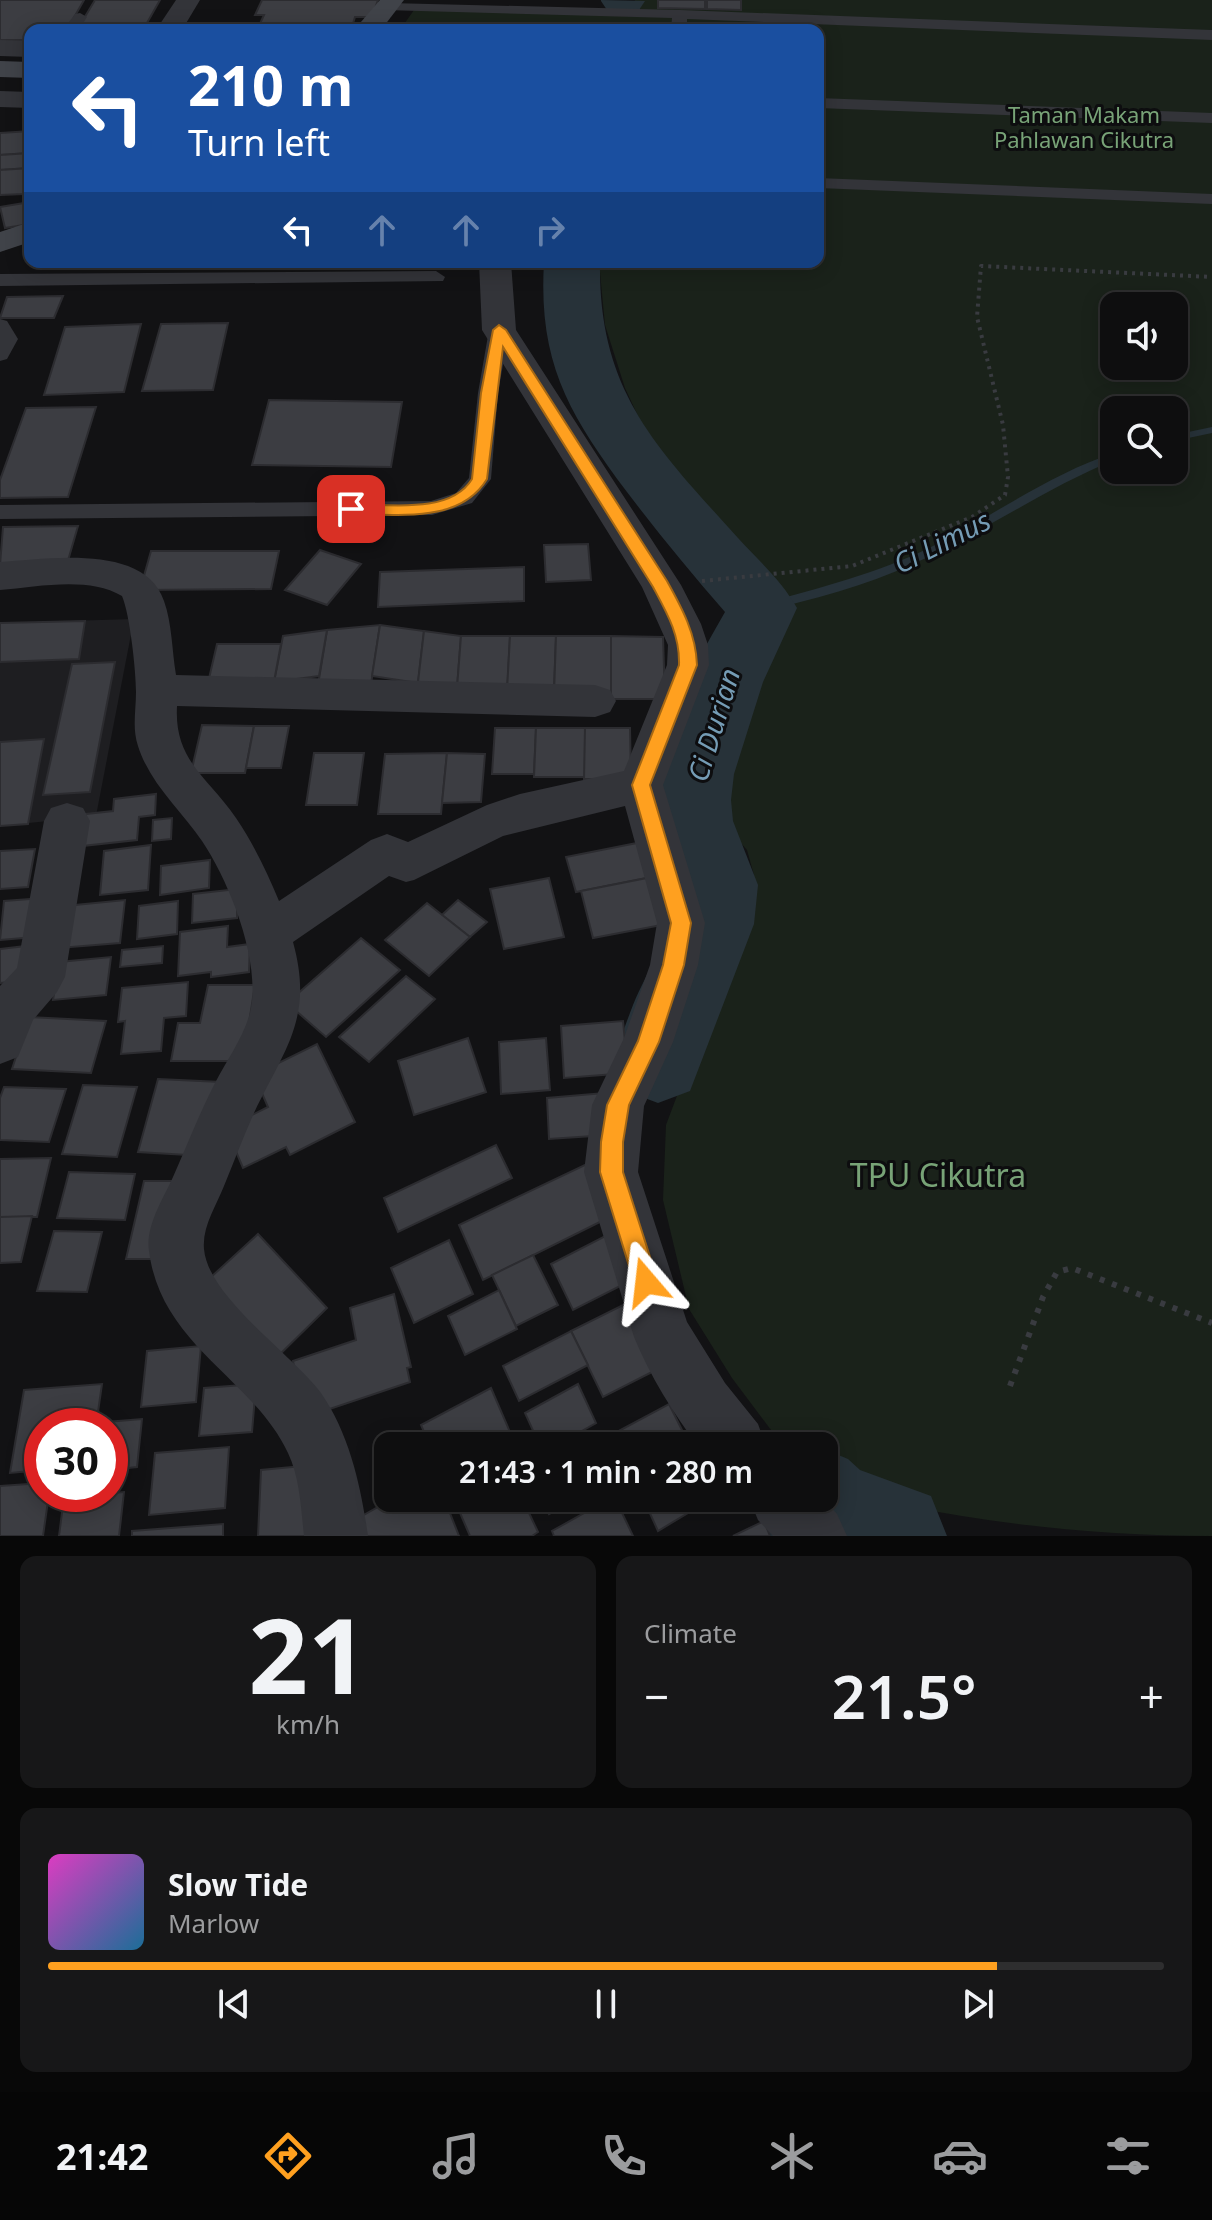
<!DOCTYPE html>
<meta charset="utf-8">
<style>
body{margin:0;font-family:"Noto Sans",sans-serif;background:#171718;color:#f1f3f6;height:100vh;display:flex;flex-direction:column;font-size:30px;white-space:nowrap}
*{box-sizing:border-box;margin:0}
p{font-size:26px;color:#9b9c9e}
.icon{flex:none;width:44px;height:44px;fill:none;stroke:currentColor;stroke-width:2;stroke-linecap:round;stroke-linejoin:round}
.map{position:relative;height:1536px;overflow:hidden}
.side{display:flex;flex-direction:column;gap:20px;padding:20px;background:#080808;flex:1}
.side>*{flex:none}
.banner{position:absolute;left:24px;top:24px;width:800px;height:244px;border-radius:16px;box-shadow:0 4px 20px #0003,0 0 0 2px #2e2e2f;background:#1a4fa0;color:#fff;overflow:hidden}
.tools{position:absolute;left:1100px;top:292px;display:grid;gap:16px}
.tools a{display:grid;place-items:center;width:88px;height:88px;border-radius:16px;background:#0e0e0f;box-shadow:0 4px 20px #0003,0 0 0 2px #2e2e2f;font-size:40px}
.speed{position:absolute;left:24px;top:1408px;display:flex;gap:16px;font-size:40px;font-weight:700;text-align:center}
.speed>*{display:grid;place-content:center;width:104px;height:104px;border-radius:50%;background:#0e0e0f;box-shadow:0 4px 20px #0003,0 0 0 2px #2e2e2f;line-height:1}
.speed .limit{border:12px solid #d22;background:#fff;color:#111}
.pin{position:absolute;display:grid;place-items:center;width:68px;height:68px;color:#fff;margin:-34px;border-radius:16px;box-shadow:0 4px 12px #0006}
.me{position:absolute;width:88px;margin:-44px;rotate:343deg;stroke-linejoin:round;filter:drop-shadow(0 0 6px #0008)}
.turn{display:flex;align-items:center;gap:28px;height:168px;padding:0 32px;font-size:36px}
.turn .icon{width:104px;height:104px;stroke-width:2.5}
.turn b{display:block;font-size:56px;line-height:68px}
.lanes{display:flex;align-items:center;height:76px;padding:0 32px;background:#0003;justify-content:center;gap:40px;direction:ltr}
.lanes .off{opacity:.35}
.big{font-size:60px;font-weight:600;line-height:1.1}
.side .widget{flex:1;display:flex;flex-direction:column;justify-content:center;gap:12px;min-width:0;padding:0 28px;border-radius:16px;background:#171718}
.side .dial{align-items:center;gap:0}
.dial b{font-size:104px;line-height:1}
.song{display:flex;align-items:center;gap:24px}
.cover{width:96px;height:96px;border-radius:12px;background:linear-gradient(135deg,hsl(310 70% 55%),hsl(200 70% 35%))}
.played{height:8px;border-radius:4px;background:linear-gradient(90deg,#ffa01f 85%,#2e2e2f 85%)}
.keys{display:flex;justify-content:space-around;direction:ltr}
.heat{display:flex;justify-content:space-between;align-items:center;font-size:44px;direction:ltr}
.side .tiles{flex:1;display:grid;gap:20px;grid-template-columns:1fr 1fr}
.widget:last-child{grid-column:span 2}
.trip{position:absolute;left:374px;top:1432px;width:464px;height:80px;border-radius:16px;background:#0e0e0f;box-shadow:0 4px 20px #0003,0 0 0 2px #2e2e2f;font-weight:600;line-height:80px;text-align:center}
.tabs{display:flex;height:128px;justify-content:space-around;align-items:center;background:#060606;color:#9b9c9e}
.tabs .icon{width:56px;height:56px}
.tabs .current{color:#ffa01f}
.tabs b{font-size:36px;color:#f1f3f6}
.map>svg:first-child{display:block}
</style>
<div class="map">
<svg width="1212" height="1536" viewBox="0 0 1212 1536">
<rect width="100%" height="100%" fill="#121214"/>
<!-- built -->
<polygon fill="#1e1e21" points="134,619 96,816 0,826 0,623"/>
<!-- green -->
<path fill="#1a221a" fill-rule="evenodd" d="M635,0H1212V1536C1109,1536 1007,1526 906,1506C877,1501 848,1499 824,1482V1446H783L732,1378L689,1309L663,1200L666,1125L751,899L754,875L747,850L730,831L724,808L750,707L791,617L736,554L651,444L625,388L605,325L599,262H818V30H400L414,10L630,16ZM1114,306H1174V366H1114ZM1114,410H1174V470H1114Z"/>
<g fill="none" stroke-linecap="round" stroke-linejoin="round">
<!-- stream -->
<g fill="#273239" fill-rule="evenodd">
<polygon points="1212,427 1212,433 1174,441 1174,435"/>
<path d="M1114,453V460C1044,489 982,533 913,564C865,586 813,599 762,612L757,608L758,605C818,588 877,574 933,546C993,516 1050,474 1114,453Z"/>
</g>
<!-- river -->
<g fill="#273239" fill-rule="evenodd">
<polygon points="601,1 601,0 645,1 639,10 623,14 607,10"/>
<path d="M544,262H600C598,392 657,448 738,538C759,561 782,581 797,608L763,682L734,774L731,800L733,821L758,885L754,924L690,1091L658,1103L626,1091L613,1062C619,1043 626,1023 633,1005C648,969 671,936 675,897C678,867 655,845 653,816C648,752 693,667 725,612C691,573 658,533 627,492C569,414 538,363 544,262Z"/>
<polygon points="809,1443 816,1446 802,1446"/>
<polygon points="824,1449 848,1459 860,1470 931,1496 947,1536 770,1536 754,1498 824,1498"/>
</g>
</g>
<!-- building -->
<g fill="#3c3d42" stroke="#2c2c30" stroke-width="2">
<polygon points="0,0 84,0 67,30 30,30 30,40 0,40"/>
<polygon points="95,0 160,0 143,30 77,30"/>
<polygon points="262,0 378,0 372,17 355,17 351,30 257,30 264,15 255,15"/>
<polygon points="658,0 705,0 705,9 658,8"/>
<polygon points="707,0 741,0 741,10 707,9"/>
<polygon points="30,131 30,153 0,155 0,133"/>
<polygon points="30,153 30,168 0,170 0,155"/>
<polygon points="30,168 24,194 0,195 0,170"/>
<polygon points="30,202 30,224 5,228 0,207"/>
<polygon points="63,296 54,318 0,318 7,297"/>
<polygon points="228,323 213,390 142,391 161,324"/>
<polygon points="141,324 124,392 44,395 65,327"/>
<polygon points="269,400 402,402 391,467 252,465"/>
<polygon points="96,407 68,497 0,498 0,480 26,408"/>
<polygon points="78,526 67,564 0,565 3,527"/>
<polygon points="588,544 591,580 546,582 544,545"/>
<polygon points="320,550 361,564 327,605 285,590"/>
<polygon points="151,551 279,551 271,589 140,590"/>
<polygon points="524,567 524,601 378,607 380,572"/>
<polygon points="85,621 79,659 0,662 0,623"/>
<polygon points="380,625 370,691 317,691 327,630"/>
<polygon points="380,625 424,631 418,683 372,676"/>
<polygon points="327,630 319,676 274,682 283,636"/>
<polygon points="424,631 461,636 457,688 418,682"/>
<polygon points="461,636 510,636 507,694 457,688"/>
<polygon points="510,636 556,636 554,690 507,690"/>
<polygon points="556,636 611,636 611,695 554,694"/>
<polygon points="611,636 663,637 665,699 611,699"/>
<polygon points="217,644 281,644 273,687 207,687"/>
<polygon points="115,662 90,792 43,795 72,664"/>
<polygon points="202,725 254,726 245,773 191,773"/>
<polygon points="254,726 289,726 281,768 246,768"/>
<polygon points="495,728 536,728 534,774 492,774"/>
<polygon points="536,728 585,728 585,777 534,777"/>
<polygon points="585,728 630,728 631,779 584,779"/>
<polygon points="44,739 28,824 0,826 0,742"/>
<polygon points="314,753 364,753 357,805 306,805"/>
<polygon points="447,753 441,814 378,814 385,754"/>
<polygon points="447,753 485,754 481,802 442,803"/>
<polygon points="156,794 155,815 139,817 137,840 82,846 86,814 113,811 114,799"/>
<polygon points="172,818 171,839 152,841 153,820"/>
<polygon points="642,842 652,877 576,892 566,857"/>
<polygon points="151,845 148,890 100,895 104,851"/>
<polygon points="35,849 28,887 0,889 0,851"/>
<polygon points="210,860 209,888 160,895 161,866"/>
<polygon points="652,877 667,924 593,938 581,891"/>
<polygon points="549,878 564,937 504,949 490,889"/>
<polygon points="237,889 237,918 192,923 193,894"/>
<polygon points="43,898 35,937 0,940 4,901"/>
<polygon points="125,900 120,943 59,948 65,906"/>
<polygon points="458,900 487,922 470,937 442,915"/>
<polygon points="178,901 177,934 137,939 139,906"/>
<polygon points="427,903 470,937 429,976 385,940"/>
<polygon points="228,926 227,947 250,944 249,972 211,977 211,972 178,976 180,932"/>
<polygon points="361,938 400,970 326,1037 287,1003"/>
<polygon points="26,946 20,981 0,983 0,949"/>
<polygon points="163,946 162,963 120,967 122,950"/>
<polygon points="111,957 106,995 53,1000 59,962"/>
<polygon points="406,976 435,999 369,1062 339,1037"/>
<polygon points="188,982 186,1016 164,1018 161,1051 121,1054 125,1021 118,1022 122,988"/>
<polygon points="208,985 255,985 243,1061 171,1061 178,1023 200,1023"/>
<polygon points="29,1017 106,1021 91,1073 12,1069"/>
<polygon points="623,1021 628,1073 564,1078 561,1026"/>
<polygon points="468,1038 486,1092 414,1115 398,1061"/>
<polygon points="546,1038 550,1090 501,1094 499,1042"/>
<polygon points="317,1044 355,1122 290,1155 286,1147 243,1168 226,1128 268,1107 254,1075"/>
<polygon points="158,1079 221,1082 204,1156 138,1152"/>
<polygon points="83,1085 137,1087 117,1157 62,1154"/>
<polygon points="4,1087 66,1089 49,1142 0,1140 0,1098"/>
<polygon points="604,1093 608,1135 549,1139 547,1098"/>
<polygon points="496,1145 512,1178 398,1232 384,1198"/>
<polygon points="51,1158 37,1217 0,1217 0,1159"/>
<polygon points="589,1163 616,1214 483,1280 459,1225"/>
<polygon points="69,1172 135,1174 125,1220 57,1218"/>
<polygon points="144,1181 179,1181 162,1259 126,1259"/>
<polygon points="32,1216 21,1262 0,1263 0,1217"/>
<polygon points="54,1231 102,1232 87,1292 37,1291"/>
<polygon points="615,1231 638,1277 573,1310 551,1264"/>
<polygon points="258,1234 327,1308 268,1366 198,1289"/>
<polygon points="449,1240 473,1294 414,1323 391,1268"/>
<polygon points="533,1255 558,1305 516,1326 492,1275"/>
<polygon points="499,1290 517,1329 465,1355 448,1316"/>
<polygon points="394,1294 411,1367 407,1368 410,1382 303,1418 293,1361 356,1340 350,1308"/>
<polygon points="625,1304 658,1369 603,1397 571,1331"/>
<polygon points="571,1331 588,1365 519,1401 503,1366"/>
<polygon points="201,1346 196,1402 141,1407 147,1351"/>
<polygon points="102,1384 96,1426 42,1426 42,1470 10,1473 24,1390"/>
<polygon points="256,1384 252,1432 199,1436 204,1388"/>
<polygon points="578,1384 596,1423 555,1446 540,1446 525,1413"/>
<polygon points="491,1388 516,1446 430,1446 421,1425"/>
<polygon points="669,1404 690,1446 618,1446 613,1434"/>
<polygon points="142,1419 137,1467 110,1470 110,1426 105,1426 106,1422"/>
<polygon points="229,1447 225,1508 149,1515 155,1453"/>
<polygon points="323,1464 320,1536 258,1536 261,1470"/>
<polygon points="42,1483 42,1494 49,1494 43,1536 0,1536 0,1486"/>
<polygon points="124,1492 119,1536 59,1536 64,1497"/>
<polygon points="394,1498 444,1498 459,1536 361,1536 355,1520"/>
<polygon points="470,1498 522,1498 538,1532 532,1536 470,1536 457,1506"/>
<polygon points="542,1498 579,1498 549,1514"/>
<polygon points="611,1498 615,1498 633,1536 554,1536 552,1531"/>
<polygon points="643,1498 713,1498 658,1531"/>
<polygon points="764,1521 770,1536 733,1536"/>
<polygon points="223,1524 223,1536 132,1536 132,1531"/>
</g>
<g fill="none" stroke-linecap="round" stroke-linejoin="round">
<!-- path-far1 -->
<polyline stroke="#393b40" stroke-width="4" stroke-dasharray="3 5" stroke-linecap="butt" points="702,581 852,566 972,517 1005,495 1008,477 1003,425 977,317 981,266 1212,277"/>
<!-- path -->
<polyline stroke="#393b40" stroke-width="6" stroke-dasharray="5 8" stroke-linecap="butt" points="1010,1386 1043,1297 1057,1272 1072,1268 1212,1323"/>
<!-- service -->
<g fill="#333439" fill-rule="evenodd">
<polygon points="389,3 680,10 1212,30 1212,40 687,19 687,30 671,30 672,18 384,10 384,4"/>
<polygon points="80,13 87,17 79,30 63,30 75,14"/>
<polygon points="459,25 506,25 514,30 451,30"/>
<polygon points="818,98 1212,113 1212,123 818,108"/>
<polygon points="818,178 1212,194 1212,204 818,188"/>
<polygon points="436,271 445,277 443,281 0,286 0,274"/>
<polygon points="0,319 7,321 18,339 7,359 0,361"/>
<polygon points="499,324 509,330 498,393 491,479 472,503 432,515 0,519 0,505 431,501 456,493 469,478 478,393 489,330"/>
</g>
<!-- minor -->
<g fill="#333439" fill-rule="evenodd">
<polygon points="176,0 200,0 182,30 156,30"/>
<path d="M479,262H511L516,330L681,585L701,624L708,645L709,665L663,785L705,923L698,965L673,1042L644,1106L638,1172L687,1322L725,1383L758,1424L766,1446H698C673,1413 650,1376 634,1337L584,1172L592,1105L624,1038L650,965L657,923L625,806L503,836L414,880L406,882L389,876L293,942C314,1018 285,1048 254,1113C243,1137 234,1162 224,1186C216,1206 202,1227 204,1249C208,1297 292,1354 321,1393C350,1435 361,1487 368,1536H304C301,1509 300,1478 288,1453C253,1378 161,1346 149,1251C145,1227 163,1199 173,1177C187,1146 199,1114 215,1083C227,1060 243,1038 250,1013C262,963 230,883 202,841C181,810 150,784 138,746C132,728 136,711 136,692C136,671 130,615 122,596C88,576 38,587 0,590V562C47,559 145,543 164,601C172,623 172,651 176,675L595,685L610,690L616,701L610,712L595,717L177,706C174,761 208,777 236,818C253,843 267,872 279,901L371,840L387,834L408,842L487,805L520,794L624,771L667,665L668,645L642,587L482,330Z"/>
<polygon points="67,803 83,808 90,821 65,977 57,992 33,1020 18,1057 0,1064 0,986 17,968 44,821 51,808"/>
<polygon points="749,1498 823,1498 837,1514 847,1536 773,1536 758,1520"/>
</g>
<!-- tertiary -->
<g fill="#333439" fill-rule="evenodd">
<polygon points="0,40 30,41 30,57 0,56"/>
<polygon points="0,91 30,92 30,108 0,107"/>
</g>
<!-- secondary -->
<g fill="#404349" fill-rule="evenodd">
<polygon points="380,0 404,0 381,30 354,30"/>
<polygon points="0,61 30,62 30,78 0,77"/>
<polygon points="30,222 30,242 0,252 0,232"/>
</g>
</g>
<!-- route -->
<path fill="#ffa01f" stroke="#a66814" stroke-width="2" d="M499,325L506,330L667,581C682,608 696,634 697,665L650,785L691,923L684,965L659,1042L629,1105L623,1142V1172L658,1282L654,1291L646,1294L637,1291L634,1282L600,1172L601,1142L607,1105L638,1041L663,965L671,923L632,785L679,665C680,635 667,613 653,587L503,347L487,479C460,524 397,514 351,514L344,509L351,504C387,504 450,515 472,479L481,393L493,330Z"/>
<g text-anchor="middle" stroke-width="6" stroke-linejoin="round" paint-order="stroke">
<!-- far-park labels -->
<g font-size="22" fill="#78a377" stroke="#0d0d0f">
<text x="1084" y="123">Taman Makam<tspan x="1084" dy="25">Pahlawan Cikutra</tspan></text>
</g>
<!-- water labels -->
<g font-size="28" font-style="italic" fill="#759cb5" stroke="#0d0d0f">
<text transform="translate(942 542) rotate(-27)" y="10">Ci Limus</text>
<text transform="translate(714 725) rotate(-73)" y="10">Ci Durian</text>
</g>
<!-- near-park labels -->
<g font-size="32" fill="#78a377" stroke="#0d0d0f">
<text x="938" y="1187">TPU Cikutra</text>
</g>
</g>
</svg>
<div class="tools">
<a><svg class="icon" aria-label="sound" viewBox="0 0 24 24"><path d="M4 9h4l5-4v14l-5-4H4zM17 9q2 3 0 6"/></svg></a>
<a><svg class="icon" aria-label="search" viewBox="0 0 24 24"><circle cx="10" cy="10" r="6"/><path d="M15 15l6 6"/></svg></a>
</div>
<div class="speed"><div class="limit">30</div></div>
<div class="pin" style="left:351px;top:509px;background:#d93025"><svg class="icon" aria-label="arrive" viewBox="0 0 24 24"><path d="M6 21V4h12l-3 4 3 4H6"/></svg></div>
<svg class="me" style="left:646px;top:1282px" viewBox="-20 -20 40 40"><path d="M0-17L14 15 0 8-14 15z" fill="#ffa01f" stroke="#fff" stroke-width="4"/></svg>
<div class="trip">21:43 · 1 min · 280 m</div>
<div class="banner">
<div class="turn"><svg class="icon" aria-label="left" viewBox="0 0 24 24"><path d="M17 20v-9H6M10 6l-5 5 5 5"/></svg><div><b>210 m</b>Turn left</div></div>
<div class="lanes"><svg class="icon" aria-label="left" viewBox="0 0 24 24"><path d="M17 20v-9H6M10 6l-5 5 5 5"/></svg><svg class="icon off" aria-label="ahead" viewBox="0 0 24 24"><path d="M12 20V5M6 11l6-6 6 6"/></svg><svg class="icon off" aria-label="ahead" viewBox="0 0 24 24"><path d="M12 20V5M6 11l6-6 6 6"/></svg><svg class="icon off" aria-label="right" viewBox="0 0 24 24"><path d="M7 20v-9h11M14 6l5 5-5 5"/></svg></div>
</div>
</div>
<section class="side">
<div class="tiles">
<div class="widget dial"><b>21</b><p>km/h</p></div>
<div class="widget"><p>Climate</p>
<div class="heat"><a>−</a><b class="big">21.5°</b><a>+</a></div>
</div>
<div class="widget">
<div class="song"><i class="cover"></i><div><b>Slow Tide</b><p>Marlow</p></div></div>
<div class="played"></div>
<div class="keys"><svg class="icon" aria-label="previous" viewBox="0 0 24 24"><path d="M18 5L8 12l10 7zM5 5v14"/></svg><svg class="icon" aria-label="pause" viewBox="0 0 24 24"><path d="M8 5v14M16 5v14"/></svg><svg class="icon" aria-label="next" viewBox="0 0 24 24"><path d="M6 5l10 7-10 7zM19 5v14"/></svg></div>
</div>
</div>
</section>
<nav class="tabs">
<b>21:42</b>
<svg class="icon current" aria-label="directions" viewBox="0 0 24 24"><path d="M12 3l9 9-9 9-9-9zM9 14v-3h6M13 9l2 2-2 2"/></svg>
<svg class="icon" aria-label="music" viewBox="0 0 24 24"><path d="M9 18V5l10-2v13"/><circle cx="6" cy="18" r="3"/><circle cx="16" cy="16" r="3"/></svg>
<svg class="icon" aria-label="phone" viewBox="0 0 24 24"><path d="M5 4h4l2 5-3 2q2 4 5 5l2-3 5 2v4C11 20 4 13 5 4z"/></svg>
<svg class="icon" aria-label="climate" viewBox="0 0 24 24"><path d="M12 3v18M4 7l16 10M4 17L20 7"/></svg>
<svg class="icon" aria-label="car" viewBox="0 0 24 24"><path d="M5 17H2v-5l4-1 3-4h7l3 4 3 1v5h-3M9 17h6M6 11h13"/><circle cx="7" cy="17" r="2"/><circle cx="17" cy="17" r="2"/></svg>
<svg class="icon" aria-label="filters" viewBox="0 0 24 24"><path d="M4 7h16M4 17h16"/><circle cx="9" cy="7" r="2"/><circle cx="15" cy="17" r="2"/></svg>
</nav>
